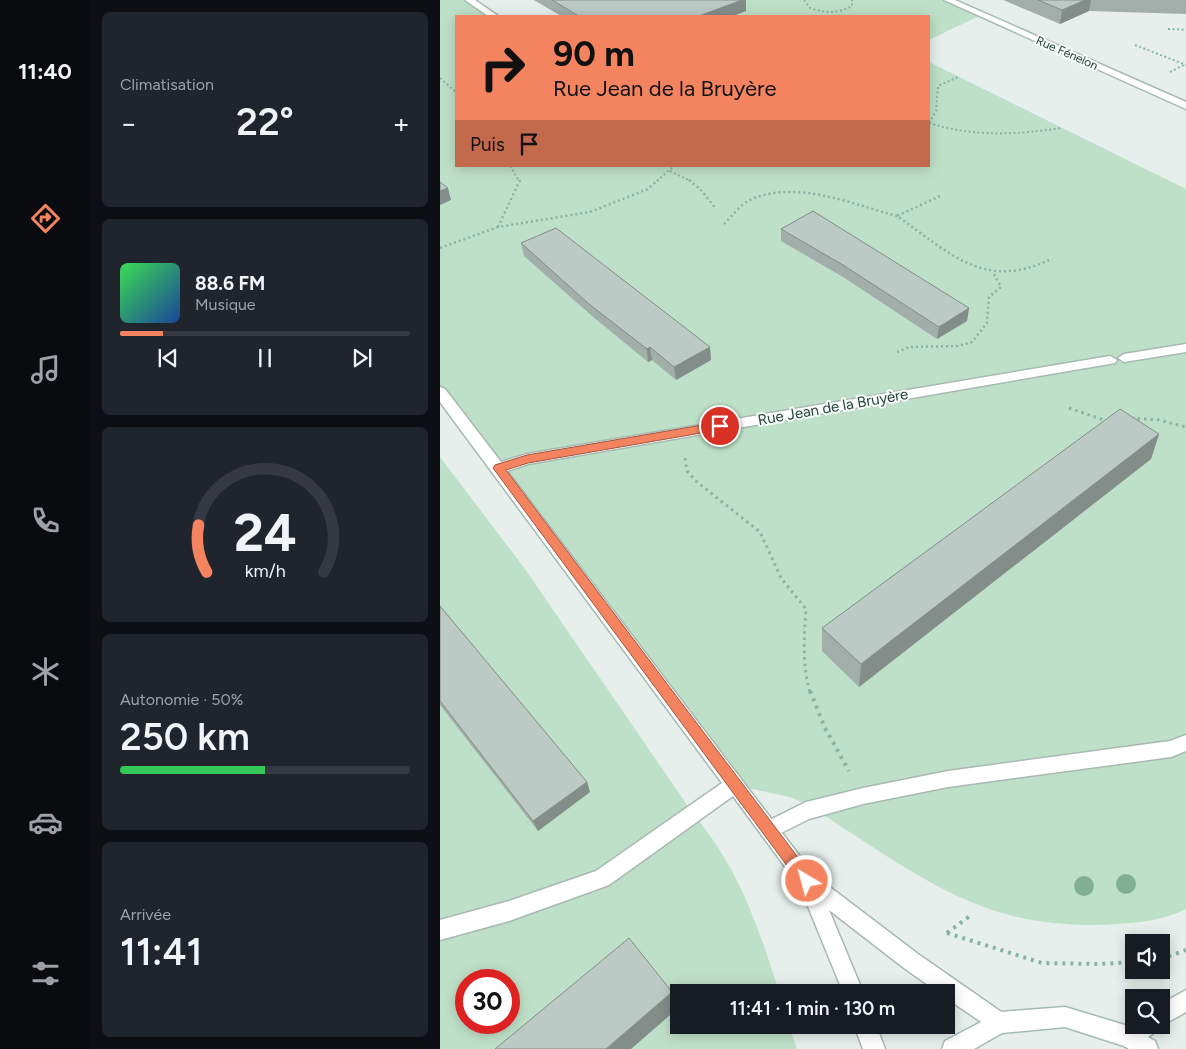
<!DOCTYPE html>
<html lang="fr">
<meta charset="utf-8">
<style>
body{margin:0;font-family:Figtree,sans-serif;background:#20242c;color:#f1f3f6;height:100vh;display:flex;flex-direction:column;font-size:19px;white-space:nowrap}
*{box-sizing:border-box;margin:0}
p{font-size:16px;color:#9ea1a6}
.icon{flex:none;width:28px;height:28px;fill:none;stroke:currentColor;stroke-width:2;stroke-linecap:round;stroke-linejoin:round}
.map{position:relative;flex:1;overflow:hidden}
.details{display:flex;flex-direction:column;gap:12px;padding:12px;background:#0d0f14;width:350px}
.details>*{flex:none}
.hud{position:absolute;left:15px;top:15px;width:475px;height:152px;border-radius:0px;box-shadow:0 2px 12px #0003;background:#f4845f;color:#111;overflow:hidden}
.tools{position:absolute;left:685px;top:934px;display:grid;gap:10px}
.tools a{display:grid;place-items:center;width:45px;height:45px;border-radius:0px;background:#171b24;box-shadow:0 2px 12px #0003;font-size:25px}
.speed{position:absolute;left:15px;top:969px;display:flex;gap:10px;font-size:25px;font-weight:700;text-align:center}
.speed>*{display:grid;place-content:center;width:65px;height:65px;border-radius:50%;background:#171b24;box-shadow:0 2px 12px #0003;line-height:1}
.speed .limit{border:8px solid #d22;background:#fff;color:#111}
.pin{position:absolute;display:grid;place-items:center;width:42px;height:42px;color:#fff;margin:-21px;border:2px solid #fff;border-radius:50%;box-shadow:0 1px 5px #0007}
.me{position:absolute;width:55px;margin:-28px;rotate:323deg;stroke-linejoin:round;filter:drop-shadow(0 0 4px #0008)}
.turn{display:flex;align-items:center;gap:18px;height:105px;padding:0 15px;font-size:22px}
.turn .icon{width:65px;height:65px;stroke-width:2.5}
.turn b{display:block;font-size:35px;line-height:42px}
.then{display:flex;align-items:center;height:48px;padding:0 15px;background:#0003;gap:10px;font-size:19px}
.big{font-size:38px;font-weight:600;line-height:1.1}
.details .card{flex:1;display:flex;flex-direction:column;justify-content:center;gap:8px;min-width:0;padding:0 18px;border-radius:8px;background:#20242c}
.details .dial{align-items:center;gap:0}
.dial svg{height:130px;overflow:visible;fill:none;stroke:#363941;stroke-width:7;stroke-linecap:round;text-anchor:middle}
.dial text{fill:#f1f3f6;stroke:none}
.song{display:flex;align-items:center;gap:15px}
.cover{width:60px;height:60px;border-radius:8px;background:linear-gradient(135deg,hsl(130 70% 55%),hsl(220 70% 35%))}
.played{height:5px;border-radius:2px;background:linear-gradient(90deg,#f4845f 15%,#363941 15%)}
.keys{display:flex;justify-content:space-around;direction:ltr}
.heat{display:flex;justify-content:space-between;align-items:center;font-size:28px;direction:ltr}
.charge{height:8px;border-radius:4px;background:linear-gradient(90deg,#34c759 50%,#363941 0)}
.trip{position:absolute;left:230px;top:984px;width:285px;height:50px;border-radius:0px;background:#171b24;box-shadow:0 2px 12px #0003;font-weight:600;line-height:50px;text-align:center}
main{display:flex;flex:1;min-height:0}
.menu{display:flex;flex-direction:column;width:90px;justify-content:space-around;align-items:center;background:#090b0e;color:#9ea1a6}
.menu .icon{width:35px;height:35px}
.menu .active{color:#f4845f}
.menu b{font-size:22px;color:#f1f3f6}
.map>svg:first-child{display:block}
</style>
<main>
<nav class="menu">
<b>11:40</b>
<svg class="icon active" aria-label="directions" viewBox="0 0 24 24"><path d="M12 3l9 9-9 9-9-9zM9 14v-3h6M13 9l2 2-2 2"/></svg>
<svg class="icon" aria-label="music" viewBox="0 0 24 24"><path d="M9 18V5l10-2v13"/><circle cx="6" cy="18" r="3"/><circle cx="16" cy="16" r="3"/></svg>
<svg class="icon" aria-label="phone" viewBox="0 0 24 24"><path d="M5 4h4l2 5-3 2q2 4 5 5l2-3 5 2v4C11 20 4 13 5 4z"/></svg>
<svg class="icon" aria-label="climate" viewBox="0 0 24 24"><path d="M12 3v18M4 7l16 10M4 17L20 7"/></svg>
<svg class="icon" aria-label="car" viewBox="0 0 24 24"><path d="M5 17H2v-5l4-1 3-4h7l3 4 3 1v5h-3M9 17h6M6 11h13"/><circle cx="7" cy="17" r="2"/><circle cx="17" cy="17" r="2"/></svg>
<svg class="icon" aria-label="filters" viewBox="0 0 24 24"><path d="M4 7h16M4 17h16"/><circle cx="9" cy="7" r="2"/><circle cx="15" cy="17" r="2"/></svg>
</nav>
<section class="details">
<div class="card"><p>Climatisation</p>
<div class="heat"><a>−</a><b class="big">22°</b><a>+</a></div>
</div>
<div class="card">
<div class="song"><i class="cover"></i><div><b>88.6 FM</b><p>Musique</p></div></div>
<div class="played"></div>
<div class="keys"><svg class="icon" aria-label="previous" viewBox="0 0 24 24"><path d="M18 5L8 12l10 7zM5 5v14"/></svg><svg class="icon" aria-label="pause" viewBox="0 0 24 24"><path d="M8 5v14M16 5v14"/></svg><svg class="icon" aria-label="next" viewBox="0 0 24 24"><path d="M6 5l10 7-10 7zM19 5v14"/></svg></div>
</div>
<div class="card dial"><svg viewBox="0 0 100 80">
<path d="M14 69A42 42 0 1 1 86 69"/>
<path d="M14 69A42 42 0 0 1 9 40" stroke="#f4845f"/>
<text x="50" y="56" font-size="32" font-weight="700">24</text>
<text x="50" y="72" font-size="11">km/h</text>
</svg></div>
<div class="card"><p>Autonomie · 50%</p><b class="big">250 km</b><div class="charge"></div></div>
<div class="card"><p>Arrivée</p><b class="big">11:41</b></div>
</section>
<div class="map">
<svg width="746" height="1049" viewBox="0 0 746 1049">
<rect width="100%" height="100%" fill="#e6efeb"/>
<!-- green -->
<g fill="#bfe0c8" fill-rule="evenodd">
<path d="M0,0H29L54,16H16V166H489V62L746,189V909C725,920 699,923 676,924C637,927 593,923 555,911C488,889 426,841 366,804L350,797L294,785L0,391Z"/>
<polygon points="180,0 508,0 541,15 489,40 489,16 131,16"/>
<path d="M0,457L85,569L254,815C300,870 318,926 339,992H239V1025H349L357,1049H0ZM26,980H69V1022H26Z"/>
</g>
<g fill="none" stroke-linecap="round" stroke-linejoin="round">
<defs>
<polygon id="service" points="746,735 746,751 731,757 508,787 423,804 369,819 329,839 322,836 320,830 322,824 366,802 423,788 508,771 730,741"/>
<g id="minor">
<polygon points="25,0 35,0 58,16 48,16"/>
<polygon points="746,344 746,352 684,362 678,358 684,354"/>
<polygon points="670,356 677,360 675,363 88,464 67,471 374,875 478,954 567,1016 571,1023 567,1030 560,1034 553,1030 506,998 506,992 498,992 464,968 389,910 423,992 403,992 360,887 293,796 169,885 69,921 0,940 0,920 69,901 156,871 282,783 0,402 0,387 5,389 61,462 87,454"/>
<polygon points="414,1025 436,1025 445,1049 423,1049"/>
</g>
<polygon id="tertiary" points="504,0 515,0 746,102 746,109"/>
<polygon id="secondary" points="746,990 746,1012 721,1026 718,1025 715,1032 708,1037 715,1041 718,1049 689,1049 684,1046 625,1027 562,1033 534,1049 502,1049 505,1041 560,1012 625,1007 688,1026 694,1022 694,1025 721,1025 721,1004"/>
</defs>
<!-- service casing -->
<use href="#service" stroke="#a8b8b2" stroke-width="3"/>
<!-- minor casing -->
<use href="#minor" stroke="#a8b8b2" stroke-width="3"/>
<!-- tertiary casing -->
<use href="#tertiary" stroke="#a8b8b2" stroke-width="3"/>
<!-- secondary casing -->
<use href="#secondary" stroke="#a4bbb3" stroke-width="3"/>
<!-- path-far3 -->
<g stroke="#86b3a5" stroke-width="2" stroke-dasharray="2 2.5" stroke-linecap="butt">
<path d="M364,0L370,8C385,13 398,14 412,6V0"/>
<polyline points="728,29 746,30"/>
<polyline points="695,45 746,65"/>
<polyline points="730,72 744,65"/>
<polyline points="0,78 16,92"/>
<path d="M489,123C533,137 576,135 621,128"/>
<polyline points="489,123 496,111 498,86 518,77"/>
<polyline points="70,166 79,181"/>
<polyline points="230,171 251,181"/>
<polyline points="217,181 234,166"/>
</g>
<!-- path-far2 -->
<g stroke="#86b3a5" stroke-width="2.5" stroke-dasharray="2 3" stroke-linecap="butt">
<polyline points="249,180 262,191 276,209"/>
<path d="M500,196L457,216C509,252 543,291 609,260"/>
<path d="M284,224C291,217 300,205 310,200C356,179 411,204 457,216"/>
<polyline points="58,227 80,180"/>
<polyline points="0,248 58,227 150,212 208,189 218,180"/>
<polyline points="457,352 469,347 517,346 532,342 547,323 549,297 561,287 553,272"/>
</g>
<!-- path-far1 -->
<g stroke="#86b3a5" stroke-width="3" stroke-dasharray="2.5 4" stroke-linecap="butt">
<polyline points="629,408 667,421"/>
<polyline points="691,418 719,420 746,427"/>
<path d="M245,458L247,471L257,482L320,532L341,578L366,609C364,638 362,664 370,693"/>
</g>
<!-- path -->
<g stroke="#86b3a5" stroke-width="4" stroke-dasharray="3 5" stroke-linecap="butt">
<polyline points="370,691 385,728 409,771"/>
<polyline points="507,933 602,963 660,964 694,962"/>
<polyline points="507,933 530,916"/>
<polyline points="721,959 746,950"/>
</g>
<!-- service -->
<use href="#service" fill="#fff" fill-rule="evenodd"/>
<!-- minor -->
<use href="#minor" fill="#fff" fill-rule="evenodd"/>
<!-- tertiary -->
<use href="#tertiary" fill="#fff" fill-rule="evenodd"/>
<!-- secondary -->
<use href="#secondary" fill="#fff" fill-rule="evenodd"/>
</g>
<!-- trees -->
<g fill="#80af93">
<circle cx="686" cy="884" r="10"/>
<circle cx="644" cy="886" r="10"/>
</g>
<!-- wall -->
<g fill="#a1aea9">
<polygon points="94,0 306,0 306,11 292,16 121,16"/>
<polygon points="563,0 746,0 746,14 649,11 620,24"/>
<polygon points="341,229 529,308 527,321 497,339 403,277 341,241"/>
<polygon points="81,243 270,347 271,360 236,380 212,360 208,362 152,316 84,256"/>
<polygon points="719,434 711,459 419,687 382,651 382,628"/>
<polygon points="0,606 147,782 150,792 98,831 0,705"/>
</g>
<!-- shaded-wall -->
<g fill="#838d89">
<polygon points="302,0 306,0 306,11 292,16 259,16"/>
<polygon points="645,0 651,0 649,11 620,24 622,10"/>
<polygon points="8,188 11,200 0,205 0,191"/>
<polygon points="529,308 527,321 497,339 499,327"/>
<polygon points="210,347 212,360 208,362 207,349"/>
<polygon points="270,347 271,360 236,380 234,367"/>
<polygon points="719,434 711,459 419,687 421,664"/>
<polygon points="147,782 150,792 98,831 93,821"/>
<polygon points="232,992 237,1009 191,1049 166,1049"/>
</g>
<!-- building -->
<g fill="#bbcac4" stroke="#838d89">
<polygon points="112,0 302,0 259,16 134,16 137,15"/>
<polygon points="598,0 645,0 622,10"/>
<polygon points="0,182 8,188 0,191"/>
<polygon points="373,211 529,308 499,327 403,265 341,229"/>
<polygon points="116,228 270,347 234,367 210,347 207,349 149,304 81,243"/>
<polygon points="680,409 719,434 421,664 382,628"/>
<polygon points="0,606 147,782 93,821 0,701"/>
<polygon points="189,938 232,992 166,1049 55,1049"/>
</g>
<!-- route -->
<polygon fill="#f4845f" stroke="#9f563e" points="280,422 284,423 285,426 284,429 88,463 66,470 372,876 374,881 372,886 367,888 362,886 53,468 55,465 87,455"/>
<g text-anchor="middle" stroke-width="4" stroke-linejoin="round" paint-order="stroke">
<!-- far-street labels -->
<g font-size="12" fill="#24423a" stroke="#f7fbf9">
<text transform="translate(627 53) rotate(24)" y="4">Rue Fénelon</text>
</g>
<!-- street labels -->
<g font-size="15" fill="#24423a" stroke="#f7fbf9">
<text transform="translate(393 407) rotate(-10)" y="5">Rue Jean de la Bruyère</text>
</g>
</g>
</svg>
<div class="tools">
<a><svg class="icon" aria-label="sound" viewBox="0 0 24 24"><path d="M4 9h4l5-4v14l-5-4H4zM17 9q2 3 0 6"/></svg></a>
<a><svg class="icon" aria-label="search" viewBox="0 0 24 24"><circle cx="10" cy="10" r="6"/><path d="M15 15l6 6"/></svg></a>
</div>
<div class="speed"><div class="limit">30</div></div>
<div class="pin" style="left:280px;top:426px;background:#d93025"><svg class="icon" aria-label="arrive" viewBox="0 0 24 24"><path d="M6 21V4h12l-3 4 3 4H6"/></svg></div>
<svg class="me" style="left:367px;top:881px" viewBox="-20 -20 40 40"><circle r="17" fill="#f4845f" stroke="#fff" stroke-width="3"/><path d="M0-11L8 9 0 5-8 9z" fill="#fff"/></svg>
<div class="trip">11:41 · 1 min · 130 m</div>
<div class="hud">
<div class="turn"><svg class="icon" aria-label="right" viewBox="0 0 24 24"><path d="M7 20v-9h11M14 6l5 5-5 5"/></svg><div><b>90 m</b>Rue Jean de la Bruyère</div></div>
<div class="then">Puis<svg class="icon" aria-label="arrive" viewBox="0 0 24 24"><path d="M6 21V4h12l-3 4 3 4H6"/></svg></div>
</div>
</div>
</main>
